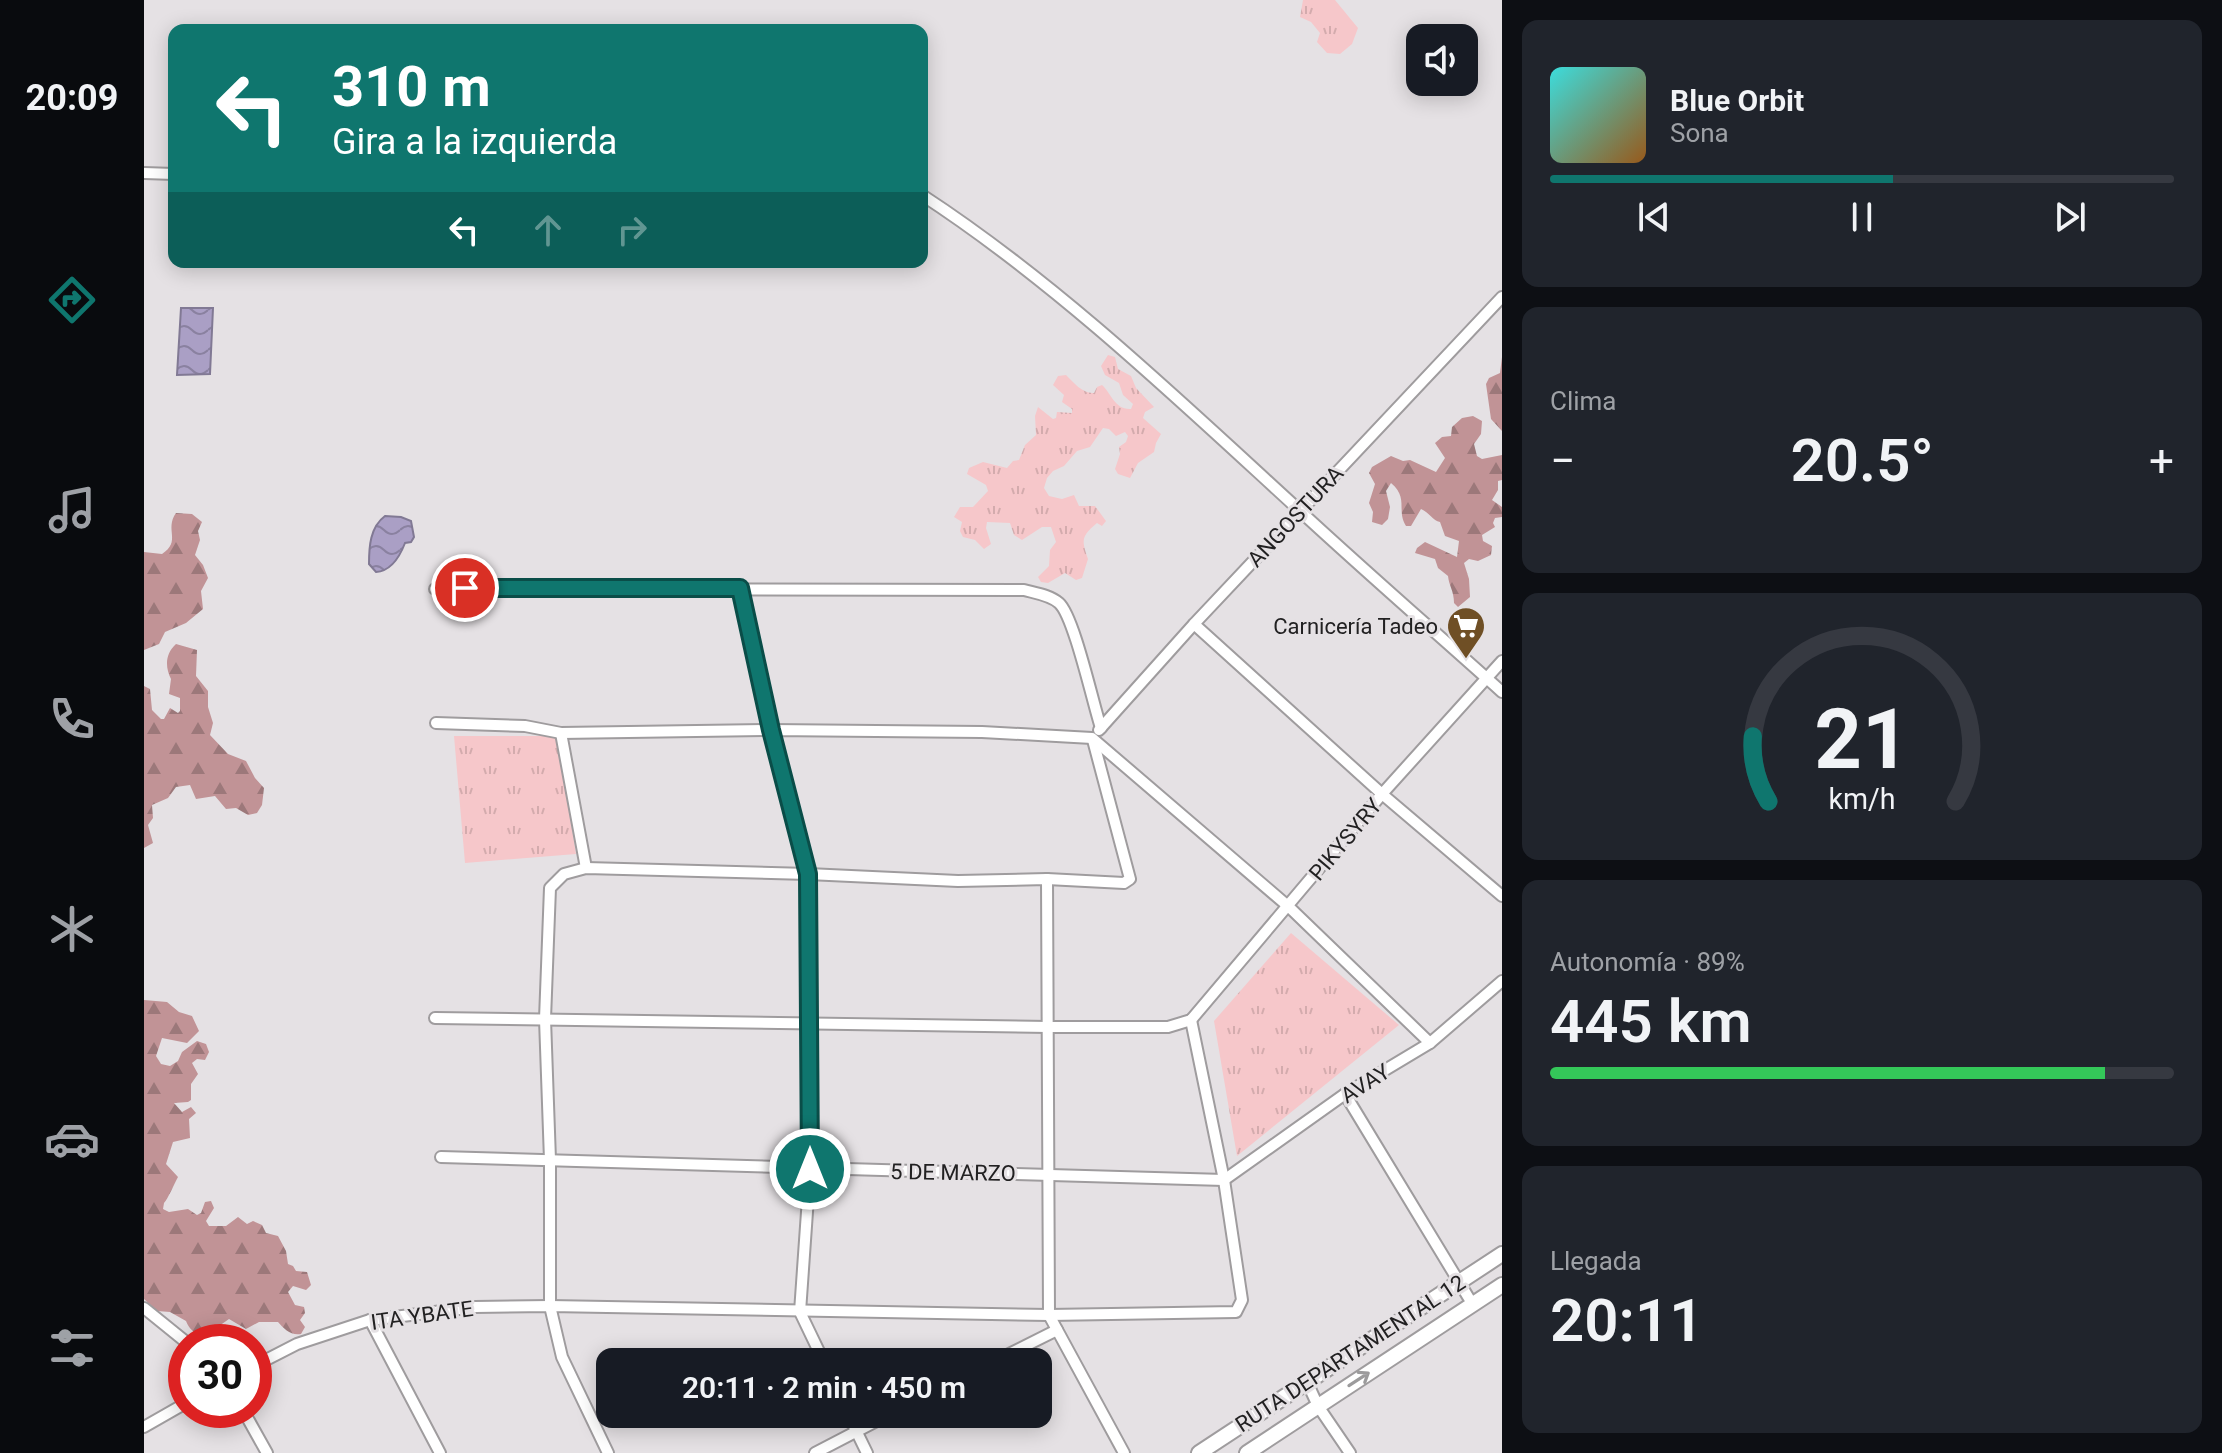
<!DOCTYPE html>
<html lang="es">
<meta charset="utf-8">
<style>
body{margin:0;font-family:Roboto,sans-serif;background:#20242c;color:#f1f3f6;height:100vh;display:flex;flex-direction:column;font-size:30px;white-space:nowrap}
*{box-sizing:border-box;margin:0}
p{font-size:26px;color:#9ea1a6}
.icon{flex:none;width:44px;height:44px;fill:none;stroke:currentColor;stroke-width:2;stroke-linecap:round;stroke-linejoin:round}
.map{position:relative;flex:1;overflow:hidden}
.drawer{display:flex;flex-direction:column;gap:20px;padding:20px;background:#0d0f14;width:720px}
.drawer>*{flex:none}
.banner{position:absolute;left:24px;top:24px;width:760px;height:244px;border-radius:16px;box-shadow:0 4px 20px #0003;background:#0f766e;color:#fff;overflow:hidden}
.tools{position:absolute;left:1262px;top:24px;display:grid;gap:16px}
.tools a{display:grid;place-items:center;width:72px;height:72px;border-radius:16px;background:#171b24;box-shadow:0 4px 20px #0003;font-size:40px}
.speed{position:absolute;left:24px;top:1324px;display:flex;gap:16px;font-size:40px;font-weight:700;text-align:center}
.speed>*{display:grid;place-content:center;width:104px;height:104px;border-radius:50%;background:#171b24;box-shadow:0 4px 20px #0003;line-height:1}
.speed .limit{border:12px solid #d22;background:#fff;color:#111}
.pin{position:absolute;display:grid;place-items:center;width:68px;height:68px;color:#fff;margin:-34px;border:4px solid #fff;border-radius:50%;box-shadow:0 2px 8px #0007}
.me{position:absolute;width:88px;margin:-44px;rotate:0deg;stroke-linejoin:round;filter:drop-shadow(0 0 6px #0008)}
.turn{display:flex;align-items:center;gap:28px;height:168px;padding:0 32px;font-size:36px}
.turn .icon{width:104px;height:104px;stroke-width:2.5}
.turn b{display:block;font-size:56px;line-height:68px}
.lanes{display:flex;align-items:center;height:76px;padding:0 32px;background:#0003;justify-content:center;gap:40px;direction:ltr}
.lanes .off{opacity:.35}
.big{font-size:60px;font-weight:600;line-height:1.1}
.drawer .card{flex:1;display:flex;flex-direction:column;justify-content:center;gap:12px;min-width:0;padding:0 28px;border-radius:16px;background:#20242c}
.drawer .dial{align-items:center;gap:0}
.dial svg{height:208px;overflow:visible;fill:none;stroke:#363941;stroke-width:7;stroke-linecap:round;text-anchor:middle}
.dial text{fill:#f1f3f6;stroke:none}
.song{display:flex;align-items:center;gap:24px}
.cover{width:96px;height:96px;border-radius:12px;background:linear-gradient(135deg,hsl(180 70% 55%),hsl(30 70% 35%))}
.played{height:8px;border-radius:4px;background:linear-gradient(90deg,#0f766e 55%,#363941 55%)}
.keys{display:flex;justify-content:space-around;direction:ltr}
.heat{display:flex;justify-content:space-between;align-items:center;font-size:44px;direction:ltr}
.charge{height:12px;border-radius:6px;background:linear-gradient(90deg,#34c759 89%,#363941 0)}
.trip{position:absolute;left:452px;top:1348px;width:456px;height:80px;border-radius:16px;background:#171b24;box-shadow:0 4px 20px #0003;font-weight:600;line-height:80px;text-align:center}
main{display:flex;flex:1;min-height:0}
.tabs{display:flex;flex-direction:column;width:144px;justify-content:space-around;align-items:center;background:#090b0e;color:#9ea1a6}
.tabs .icon{width:56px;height:56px}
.tabs .on{color:#0f766e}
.tabs b{font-size:36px;color:#f1f3f6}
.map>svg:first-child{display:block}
</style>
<main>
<nav class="tabs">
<b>20:09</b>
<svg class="icon on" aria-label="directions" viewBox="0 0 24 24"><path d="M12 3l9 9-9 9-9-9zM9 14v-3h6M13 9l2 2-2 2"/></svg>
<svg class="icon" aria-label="music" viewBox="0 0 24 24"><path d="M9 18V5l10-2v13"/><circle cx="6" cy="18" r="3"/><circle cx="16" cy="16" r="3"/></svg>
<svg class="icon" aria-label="phone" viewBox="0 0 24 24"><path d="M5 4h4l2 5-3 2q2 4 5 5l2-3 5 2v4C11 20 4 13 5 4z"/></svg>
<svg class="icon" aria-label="climate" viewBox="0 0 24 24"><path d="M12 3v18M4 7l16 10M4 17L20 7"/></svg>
<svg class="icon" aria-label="car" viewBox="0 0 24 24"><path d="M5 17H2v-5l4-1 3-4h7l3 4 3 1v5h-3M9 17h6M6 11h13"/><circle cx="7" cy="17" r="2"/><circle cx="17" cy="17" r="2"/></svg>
<svg class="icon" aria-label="filters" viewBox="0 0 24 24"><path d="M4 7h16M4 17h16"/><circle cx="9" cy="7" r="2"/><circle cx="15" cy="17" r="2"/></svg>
</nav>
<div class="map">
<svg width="1358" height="1453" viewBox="0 0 1358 1453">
<defs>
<pattern id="forest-firs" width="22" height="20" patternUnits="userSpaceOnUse" patternTransform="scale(2)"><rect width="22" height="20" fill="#c19396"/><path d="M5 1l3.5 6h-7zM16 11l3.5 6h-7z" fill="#9c787a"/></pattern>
<pattern id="park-tufts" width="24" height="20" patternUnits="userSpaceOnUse" patternTransform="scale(2)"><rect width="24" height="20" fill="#f6c7ca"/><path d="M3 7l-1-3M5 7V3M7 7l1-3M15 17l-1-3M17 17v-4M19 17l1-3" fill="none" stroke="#d3abad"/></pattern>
<pattern id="water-waves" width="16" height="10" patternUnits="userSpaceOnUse" patternTransform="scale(2)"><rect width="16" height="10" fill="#aa9fc5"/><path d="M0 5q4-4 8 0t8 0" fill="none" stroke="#8a81a0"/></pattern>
</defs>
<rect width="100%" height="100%" fill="#e5e1e4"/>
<!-- forest -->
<g fill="url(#forest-firs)">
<polygon points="1358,357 1358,431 1347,419 1342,384 1345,378 1356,373"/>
<path d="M1329,416L1338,421L1337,434L1330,444L1333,456L1338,459L1358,455V480L1354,481V490L1348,500L1358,507V517L1351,518L1349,523L1351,527L1338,535L1339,541L1348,546L1347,555L1334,561L1325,559L1320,563L1325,579L1326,597L1314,607L1310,603C1310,591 1305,586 1304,576L1294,568L1291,559L1271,553L1273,548L1281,542L1313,557L1315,541L1301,536L1296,522C1289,521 1285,512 1277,509L1267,526H1262C1252,510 1265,498 1247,483L1242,491L1246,507L1244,519L1238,525L1228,522L1229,512L1225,503L1231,484L1225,473L1228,467L1247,456L1259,461L1266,460L1292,472L1301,458L1291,443L1298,437L1307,436L1308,427L1318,418Z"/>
<path d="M32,513L48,514L58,522L54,531L56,540L51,555L59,565L64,578L57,591L59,609L42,623L21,632L15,644L0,650V552L18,554C38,541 20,530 32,513Z"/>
<path d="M32,644L53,650L52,676L64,691V707L69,723L66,735L84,754L102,761L111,778L120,788L118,805L113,813L104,815L92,808L82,809L71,796L52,799L46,785L32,787L24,798L8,805L9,818L4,825L9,843L0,848V686L6,689L8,710L17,719H20L26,708L34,713L36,711V698L25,694L27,679C21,667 21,654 32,644Z"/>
<path d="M0,1000L23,1002L35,1012L48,1016L55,1031L43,1043L18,1038L12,1056L17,1064L26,1066L34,1061L38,1052L53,1041L62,1044L65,1052L61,1060L53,1059L48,1063L54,1074L47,1084V1100L44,1102L30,1103L38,1112L47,1107L52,1113L45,1119L46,1138L29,1142L22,1164L34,1177C30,1184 24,1199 20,1203L19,1209L25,1212L44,1209L53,1215L57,1213L61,1202L67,1201L70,1208L62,1221L65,1226H82L94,1217L103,1224L109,1221L118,1225L122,1233L134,1236L142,1251L144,1264L149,1266L152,1271L163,1272L167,1285L162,1290L149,1286L144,1292L151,1305L160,1307L161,1313L156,1320L161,1327L157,1334C147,1336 140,1329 134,1322H115L102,1329L85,1319L75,1326L83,1342H59C56,1333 47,1334 42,1321L26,1312L13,1311L0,1299Z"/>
</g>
<!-- park -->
<g fill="url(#park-tufts)">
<polygon points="1159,0 1191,0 1214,28 1208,44 1196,54 1183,53 1173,42 1176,33 1167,22 1156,17"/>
<path d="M964,355L971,357L974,369L987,376L992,388L1010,407L1001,412L999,418L1017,434L1012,443L1010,452L994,463L986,478L974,474L971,469L976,454L975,447L982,442L984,436L981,432L972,436L965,429L959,428L946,447L933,451L920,466L909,471L903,478L900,488L905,496L918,499L930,495L935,506H951L962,521L958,526L953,523C936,537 938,541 944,559L938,578L932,580L921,573L904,583L897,582L894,577L905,566L906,550L912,542L907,527H898L878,540L870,535L866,523L843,522L842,528L847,544L840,549L831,540L819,537L816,531L818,522L810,517L816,507H829L844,491L842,485L823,474L825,468L839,462L863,468L869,461L875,460L881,445L892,435L891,416L894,407L909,419L912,418L913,412L928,413V409L918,402L920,395L909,385L914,376L922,375C930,383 939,394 950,393L953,387L958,385C967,393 971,410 987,409L989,404L979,395L975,383L961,375L957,366Z"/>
<polygon points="310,736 413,736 432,854 321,863"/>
<polygon points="1147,933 1255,1025 1093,1156 1070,1021"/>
</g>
<!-- water -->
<g fill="url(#water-waves)" stroke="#817994" stroke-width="2">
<polygon points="37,308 69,308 66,374 33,375"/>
<path d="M241,516L257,517L267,521L270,537L267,542L261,543C256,556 248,571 232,572L225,564C225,547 226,527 241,516Z"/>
</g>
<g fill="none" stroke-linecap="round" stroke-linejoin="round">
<defs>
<g id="street">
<polyline points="0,173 30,174"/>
<path d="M778,195C913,283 1036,401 1155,510C1222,572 1290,631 1358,692"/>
<path d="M291,589L880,590C891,593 906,595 915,603C930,616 949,704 957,728"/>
<polyline points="1050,624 1238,794 1358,896"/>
<polyline points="292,723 381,726 417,733 627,730 838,732 948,738 1145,907 1286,1043"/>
<polyline points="955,730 1050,624 1358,297"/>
<polyline points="417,733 442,868"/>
<polyline points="903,879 980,883 986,879 949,740"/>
<polyline points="291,1018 904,1027 1024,1027 1047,1020"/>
<polyline points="1047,1020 1238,794 1358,661"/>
<polyline points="1201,1094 1329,1305"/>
<polyline points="297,1157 1080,1180 1201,1094 1286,1043 1358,981"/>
<polyline points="0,1308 42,1342"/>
<polyline points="226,1320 296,1453"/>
<polyline points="680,1362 656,1312 666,1169 664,874 814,881 903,879 905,1315 980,1453"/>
<polyline points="849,1362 913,1330"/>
<polyline points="110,1366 153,1344 226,1320 331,1307 406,1306 905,1315 1092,1312 1098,1300 1080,1180 1047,1020"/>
<polyline points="1163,1382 1174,1406 1206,1453"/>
<polyline points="99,1410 123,1453"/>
<polyline points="704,1414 723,1453"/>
<polyline points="0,1427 42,1403"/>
<polyline points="464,1453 418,1357 406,1306 406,1160 401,1019 406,888 420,874 442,868 664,874 627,730 596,588"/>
<polyline points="671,1453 746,1414"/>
</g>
<g id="secondary">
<polyline points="1055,1453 1358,1254"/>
<polyline points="1103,1453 1358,1285"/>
</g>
</defs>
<!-- street casing -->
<use href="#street" stroke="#9f9c9e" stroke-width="14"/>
<!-- secondary casing -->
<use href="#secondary" stroke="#9f9c9e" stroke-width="18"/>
<!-- street -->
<use href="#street" stroke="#fff" stroke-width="10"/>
<!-- secondary -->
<use href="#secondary" stroke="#fff" stroke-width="14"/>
</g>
<!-- one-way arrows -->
<defs><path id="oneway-shaft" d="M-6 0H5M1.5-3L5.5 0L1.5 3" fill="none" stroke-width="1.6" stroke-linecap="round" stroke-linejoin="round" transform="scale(2)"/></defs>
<use stroke="#9c9b9c" href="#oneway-shaft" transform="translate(1215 1379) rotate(-33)"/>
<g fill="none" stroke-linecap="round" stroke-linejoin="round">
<defs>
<polyline id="route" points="321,588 596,588 627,730 664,874 666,1169"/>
</defs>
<!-- route casing -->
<use href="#route" stroke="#0a4d48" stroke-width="20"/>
<!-- route -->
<use href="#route" stroke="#0f766e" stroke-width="14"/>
</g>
<!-- icons -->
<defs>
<symbol id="supermarket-pin" viewBox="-11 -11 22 30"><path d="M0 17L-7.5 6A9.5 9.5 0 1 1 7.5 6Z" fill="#6f4f25" stroke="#e5e1e4"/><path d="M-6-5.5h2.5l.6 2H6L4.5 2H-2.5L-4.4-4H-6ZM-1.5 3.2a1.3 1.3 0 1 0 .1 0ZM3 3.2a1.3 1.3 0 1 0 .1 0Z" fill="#fff"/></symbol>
</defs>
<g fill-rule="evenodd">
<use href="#supermarket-pin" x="1300" y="604" width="44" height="60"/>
</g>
<g text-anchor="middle" stroke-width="6" stroke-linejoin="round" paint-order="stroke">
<!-- street labels -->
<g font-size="22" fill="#222122" stroke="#e5e1e4">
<text transform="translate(1151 516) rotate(-47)" y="8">ANGOSTURA</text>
<text transform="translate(1201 839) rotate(-50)" y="8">PIKYSYRY</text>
<text transform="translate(1221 1083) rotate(-32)" y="8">AVAY</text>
<text transform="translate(809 1172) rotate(1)" y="8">5 DE MARZO</text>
<text transform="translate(278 1315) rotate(-8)" y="8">ITA YBATE</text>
<text transform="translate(1206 1353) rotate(-33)" y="8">RUTA DEPARTAMENTAL 12</text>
</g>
<!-- poi labels -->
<g font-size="22" fill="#222122" stroke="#e5e1e4" text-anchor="end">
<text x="1294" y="634">Carnicería Tadeo</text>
</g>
</g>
</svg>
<div class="tools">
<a><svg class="icon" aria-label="sound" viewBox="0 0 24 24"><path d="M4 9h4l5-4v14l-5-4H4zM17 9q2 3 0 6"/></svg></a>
</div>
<div class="speed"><div class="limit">30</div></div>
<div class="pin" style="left:321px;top:588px;background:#d93025"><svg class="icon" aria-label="arrive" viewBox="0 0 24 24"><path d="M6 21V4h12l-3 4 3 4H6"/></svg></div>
<svg class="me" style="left:666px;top:1169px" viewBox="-20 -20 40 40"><circle r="17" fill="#0f766e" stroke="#fff" stroke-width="3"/><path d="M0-11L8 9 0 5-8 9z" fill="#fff"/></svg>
<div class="trip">20:11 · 2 min · 450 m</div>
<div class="banner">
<div class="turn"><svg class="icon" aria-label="left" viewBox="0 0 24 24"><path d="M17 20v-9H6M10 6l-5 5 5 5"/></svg><div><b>310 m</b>Gira a la izquierda</div></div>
<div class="lanes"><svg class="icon" aria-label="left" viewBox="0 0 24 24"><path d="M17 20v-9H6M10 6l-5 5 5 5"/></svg><svg class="icon off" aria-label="ahead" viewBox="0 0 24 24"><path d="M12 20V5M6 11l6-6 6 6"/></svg><svg class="icon off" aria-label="right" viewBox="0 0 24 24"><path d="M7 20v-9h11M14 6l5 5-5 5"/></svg></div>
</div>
</div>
<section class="drawer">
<div class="card">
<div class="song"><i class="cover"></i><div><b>Blue Orbit</b><p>Sona</p></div></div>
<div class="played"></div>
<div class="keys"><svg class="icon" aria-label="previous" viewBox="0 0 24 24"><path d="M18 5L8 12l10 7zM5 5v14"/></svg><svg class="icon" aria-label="pause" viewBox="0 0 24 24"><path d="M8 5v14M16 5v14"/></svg><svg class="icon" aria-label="next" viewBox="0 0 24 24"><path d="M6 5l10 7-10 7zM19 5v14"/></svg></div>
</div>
<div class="card"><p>Clima</p>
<div class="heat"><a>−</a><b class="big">20.5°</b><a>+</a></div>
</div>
<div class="card dial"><svg viewBox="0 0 100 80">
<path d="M14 69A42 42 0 1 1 86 69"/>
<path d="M14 69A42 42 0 0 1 8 44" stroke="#0f766e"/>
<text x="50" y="56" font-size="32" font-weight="700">21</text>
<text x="50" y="72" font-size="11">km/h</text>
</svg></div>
<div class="card"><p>Autonomía · 89%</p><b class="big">445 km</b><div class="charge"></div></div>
<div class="card"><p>Llegada</p><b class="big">20:11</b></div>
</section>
</main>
